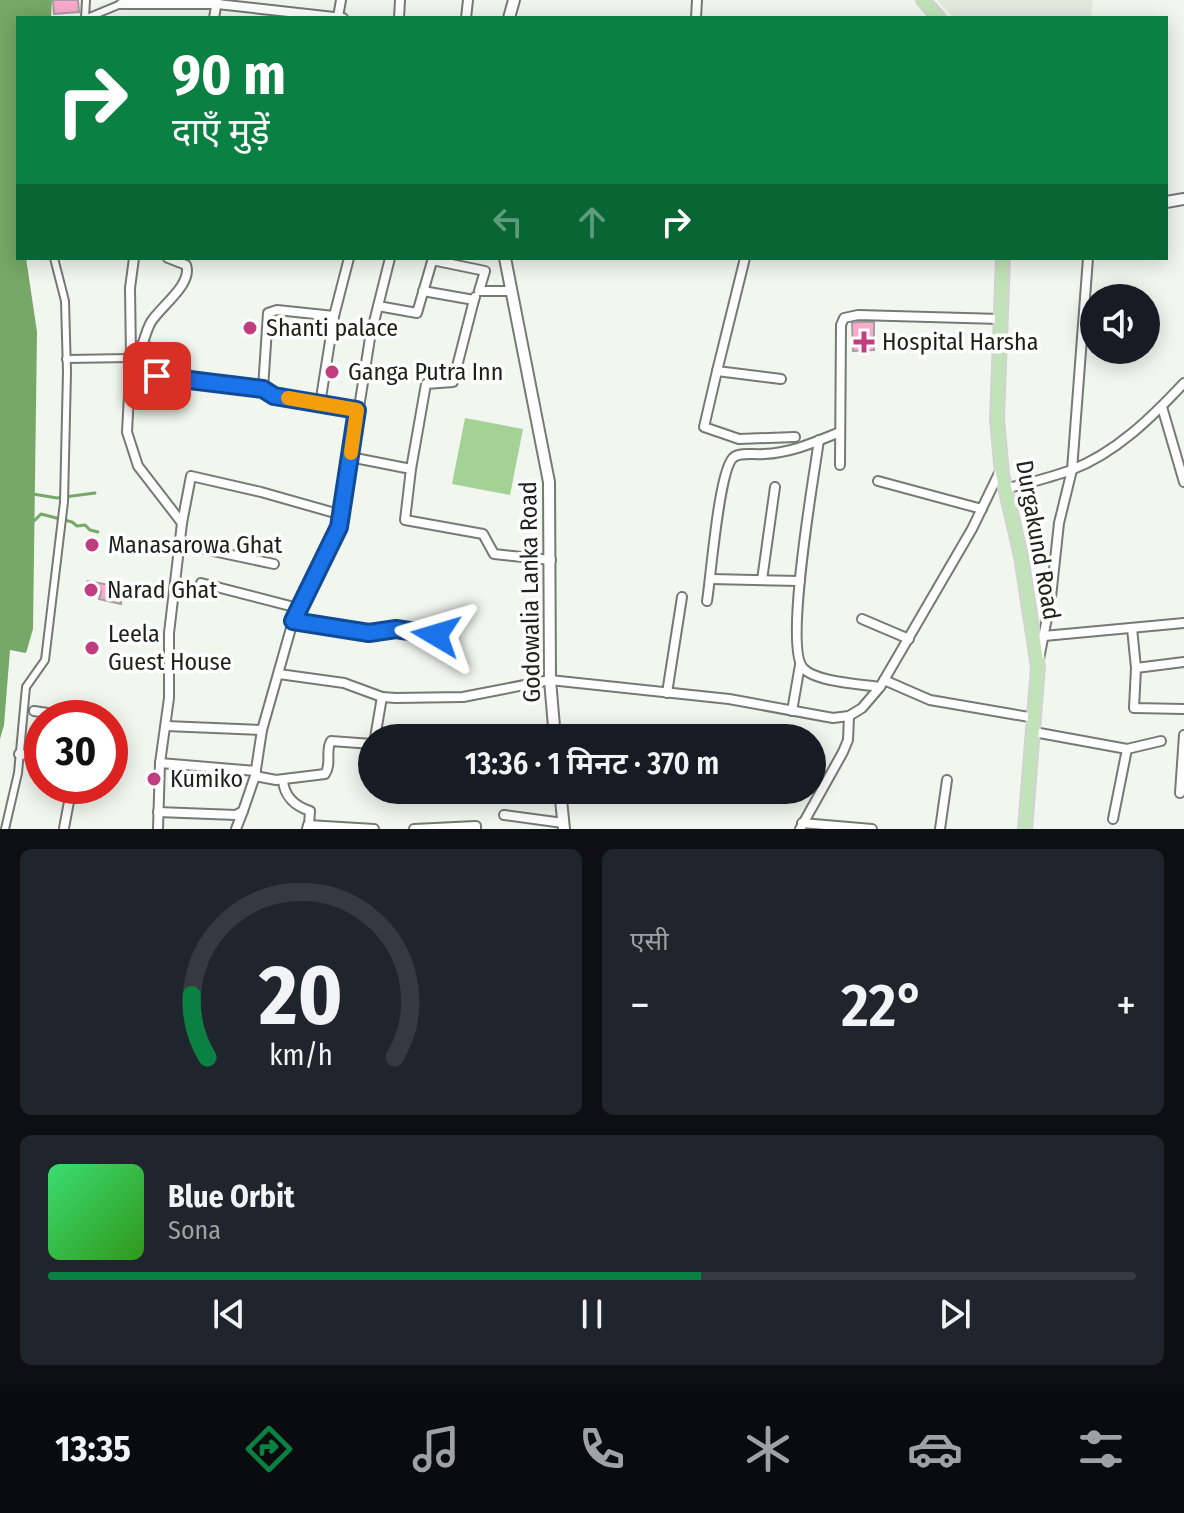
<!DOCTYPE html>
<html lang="hi">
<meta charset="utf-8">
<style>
body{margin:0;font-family:"Fira Sans Condensed","Noto Sans Devanagari",sans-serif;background:#20242c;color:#f1f3f6;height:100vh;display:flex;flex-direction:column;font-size:30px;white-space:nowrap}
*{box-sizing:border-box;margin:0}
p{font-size:26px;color:#9ea1a6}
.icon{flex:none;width:44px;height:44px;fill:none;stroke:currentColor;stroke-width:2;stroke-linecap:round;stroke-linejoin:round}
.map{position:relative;height:829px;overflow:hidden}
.details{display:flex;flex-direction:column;gap:20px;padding:20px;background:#0d0f14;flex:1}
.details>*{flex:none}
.hud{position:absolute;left:16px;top:16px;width:1152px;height:244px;border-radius:0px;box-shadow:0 4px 20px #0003;background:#0b8043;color:#fff;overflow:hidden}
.fabs{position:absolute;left:1080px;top:284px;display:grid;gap:16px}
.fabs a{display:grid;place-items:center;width:80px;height:80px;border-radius:50%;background:#171b24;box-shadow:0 4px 20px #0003;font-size:40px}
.speed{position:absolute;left:24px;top:700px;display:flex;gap:16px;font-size:40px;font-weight:700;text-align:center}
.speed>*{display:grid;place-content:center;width:104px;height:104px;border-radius:50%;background:#171b24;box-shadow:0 4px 20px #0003;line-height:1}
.speed .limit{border:12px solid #d22;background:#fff;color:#111}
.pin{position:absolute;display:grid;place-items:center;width:68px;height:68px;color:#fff;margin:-34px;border-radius:16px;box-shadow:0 4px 12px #0006}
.me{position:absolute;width:88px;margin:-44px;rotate:277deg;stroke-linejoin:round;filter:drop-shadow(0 0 6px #0008)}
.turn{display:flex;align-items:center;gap:28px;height:168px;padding:0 24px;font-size:36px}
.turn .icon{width:104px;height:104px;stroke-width:2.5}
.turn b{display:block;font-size:56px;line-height:68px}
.lanes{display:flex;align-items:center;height:76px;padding:0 24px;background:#0003;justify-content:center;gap:40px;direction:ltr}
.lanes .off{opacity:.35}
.big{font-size:60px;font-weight:600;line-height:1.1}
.details .tile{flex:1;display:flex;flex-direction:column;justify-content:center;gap:12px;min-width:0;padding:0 28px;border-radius:12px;background:#20242c}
.details .dial{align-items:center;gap:0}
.dial svg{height:208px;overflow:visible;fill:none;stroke:#363941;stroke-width:7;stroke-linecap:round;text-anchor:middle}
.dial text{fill:#f1f3f6;stroke:none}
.song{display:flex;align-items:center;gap:24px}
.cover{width:96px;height:96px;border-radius:12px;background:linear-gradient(135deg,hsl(140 70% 55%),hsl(110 70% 35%))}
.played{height:8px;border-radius:4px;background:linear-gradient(90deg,#0b8043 60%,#363941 60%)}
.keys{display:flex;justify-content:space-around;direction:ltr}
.heat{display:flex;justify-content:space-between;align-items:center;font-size:44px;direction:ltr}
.details .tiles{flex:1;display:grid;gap:20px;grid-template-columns:1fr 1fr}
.tile:last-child{grid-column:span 2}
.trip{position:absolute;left:358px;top:724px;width:468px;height:80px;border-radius:40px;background:#171b24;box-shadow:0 4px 20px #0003;font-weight:600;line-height:80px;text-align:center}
.dock{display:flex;height:128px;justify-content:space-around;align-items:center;background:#090b0e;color:#9ea1a6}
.dock .icon{width:56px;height:56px}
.dock .on{color:#0b8043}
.dock b{font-size:36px;color:#f1f3f6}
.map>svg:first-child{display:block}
</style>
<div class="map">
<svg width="1184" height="829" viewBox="0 0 1184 829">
<rect width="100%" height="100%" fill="#f1f6ef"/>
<!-- built -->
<polygon fill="#e1ebde" points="937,0 1093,0 1091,18 954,18"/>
<!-- green -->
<polygon fill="#a4d296" points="465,418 523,429 510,495 452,484"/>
<!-- water -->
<polygon fill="#76a867" points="0,0 52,0 51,18 18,18 18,258 26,258 37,332 33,629 26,653 10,650 4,725 0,739"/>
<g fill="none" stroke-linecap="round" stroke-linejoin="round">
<!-- stream -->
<g stroke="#76a867" stroke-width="3">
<polyline points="33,494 57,498 95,493"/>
<polyline points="30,521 34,521 41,514 72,522 77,526 85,525 90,530 98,532"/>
</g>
</g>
<!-- building -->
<g fill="#fba9cd" stroke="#a69ea1" stroke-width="2">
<polygon points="53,0 78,0 79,12 54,14"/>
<polygon points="859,322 874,322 874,350 853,351 852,323"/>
<polygon points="87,581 122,587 121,604 99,599 101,591"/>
</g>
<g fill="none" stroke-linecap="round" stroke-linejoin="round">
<defs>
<g id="pedestrian">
<polyline points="85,18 86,0"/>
<polyline points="87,18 121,4"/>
<polyline points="66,359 131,358"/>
<polyline points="5,829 18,773 26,687 45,660 64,502 67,372 65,301 54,258"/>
</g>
<g id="minor">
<polyline points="121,4 217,4 343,18"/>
<polyline points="338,17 341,0"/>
<polyline points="214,18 217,1"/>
<polyline points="399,18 400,0"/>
<polyline points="466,18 468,0"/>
<polyline points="696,18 697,0"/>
<polyline points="134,258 130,288 131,358 127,432 138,466 182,523"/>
<polyline points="745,258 717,371 781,379"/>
<polyline points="432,260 485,271 479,291 512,291"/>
<polyline points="423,291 474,300 475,297"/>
<polyline points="378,306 417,313 433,258"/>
<polyline points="139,346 172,351"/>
<path d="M142,346C145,337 147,329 151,322C161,306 193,284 186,265L168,258"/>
<polyline points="717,371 704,427 739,439 795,437"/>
<polyline points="131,373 263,389 274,396 357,410"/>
<polyline points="263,389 268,313 277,310 334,316"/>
<polyline points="320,404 334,316 349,258"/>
<polyline points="1162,407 1184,482"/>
<path d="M819,440C814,476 784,647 803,668C815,682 861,684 880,687"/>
<polyline points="350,457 411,469 405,520 483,534 494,554 551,560"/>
<polyline points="840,465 841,325 844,318 858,315 1000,319"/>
<polyline points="411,469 426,384 453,382 474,300"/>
<polyline points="878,481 982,509"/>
<path d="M1005,489C1027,483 1050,478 1071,470C1116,453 1152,417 1184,383"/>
<polyline points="180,544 274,564"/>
<polyline points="711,579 800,581"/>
<polyline points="762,580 775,487"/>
<polyline points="201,583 298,608"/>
<path d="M707,601C711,577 719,467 734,457C741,452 755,455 764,454C791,453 815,442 840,432"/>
<polyline points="862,619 909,639"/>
<polyline points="293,621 369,633 396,629 436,635"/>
<polyline points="1132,628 1136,668 1184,662"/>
<polyline points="1044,636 1184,623"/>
<polyline points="1039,659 1051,597 1059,523 1072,470 1088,258"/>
<polyline points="1136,668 1134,708 1184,709"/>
<polyline points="279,674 344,683 382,697 396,698 463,697 550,680 729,699 833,718 849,716 862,708 880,687 972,529 1001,469"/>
<polyline points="884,680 930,700 1035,718"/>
<polyline points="667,693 682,597"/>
<polyline points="34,711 61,715 61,718"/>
<polyline points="792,711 800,665"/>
<polyline points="166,726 262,730"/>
<polyline points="1034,732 1127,749 1113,819"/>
<polyline points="375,738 382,697"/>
<polyline points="1127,749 1161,741"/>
<polyline points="19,754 42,757"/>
<polyline points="160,763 256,771"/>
<path d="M255,776L276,780L325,774C332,764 325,750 331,741L372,744"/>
<path d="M283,780C284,796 295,806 310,811L309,825"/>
<polyline points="1180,793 1184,735"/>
<polyline points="158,812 236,815 243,811 255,776 262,730 293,621 313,584 342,515 370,338 390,258"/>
<polyline points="504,815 563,823"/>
<polyline points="802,823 872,829"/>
<polyline points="64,828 72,786"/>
<polyline points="158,829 160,763 169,698 169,633 182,523 191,476 261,492 342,515"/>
<polyline points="236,829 243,811"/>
<polyline points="307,829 308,825 374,829"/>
<polyline points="414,829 476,826 476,829"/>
<polyline points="800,829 843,752 848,740 849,716"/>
<polyline points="940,829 947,780"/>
</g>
<g id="tertiary">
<polyline points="509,18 514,0"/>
<polyline points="1166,202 1184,199"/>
<polyline points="505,258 549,482 550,680 555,738"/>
<polyline points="560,790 564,829"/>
</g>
<g id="primary">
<polyline points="923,0 939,18"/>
<polyline points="1003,258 997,419 1002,474 1021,556 1038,667 1025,829"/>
</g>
</defs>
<!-- pedestrian casing -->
<use href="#pedestrian" stroke="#757a74" stroke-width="10"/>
<!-- minor casing -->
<use href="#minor" stroke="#757a74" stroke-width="12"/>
<!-- tertiary casing -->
<use href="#tertiary" stroke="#757a74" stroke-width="14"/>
<!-- primary casing -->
<use href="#primary" stroke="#d2d2d2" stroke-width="16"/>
<!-- pedestrian -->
<use href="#pedestrian" stroke="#fff" stroke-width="6"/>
<!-- minor -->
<use href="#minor" stroke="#fff" stroke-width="8"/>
<!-- tertiary -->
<use href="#tertiary" stroke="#fff" stroke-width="10"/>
<!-- primary -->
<use href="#primary" stroke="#c2e3b9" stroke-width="12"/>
</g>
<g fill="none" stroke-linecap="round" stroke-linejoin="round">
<defs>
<polyline id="route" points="157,376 263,389 274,396 357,410 339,527 293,621 369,633 396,629 436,635"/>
</defs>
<!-- route casing -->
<use href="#route" stroke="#114b97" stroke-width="20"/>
<!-- route -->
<use href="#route" stroke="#1a73e8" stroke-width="14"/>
<!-- slow -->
<polyline stroke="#f59e0b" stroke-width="14" points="288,398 357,410 351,453"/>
</g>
<!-- markers -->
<g fill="#c13d82" stroke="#fff" stroke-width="3">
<circle cx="250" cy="328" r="8"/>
<path d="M860 330h8v8h8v8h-8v8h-8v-8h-8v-8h8z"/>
<circle cx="332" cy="372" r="8"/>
<circle cx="92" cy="545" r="8"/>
<circle cx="91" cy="590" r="8"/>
<circle cx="92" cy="648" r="8"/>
<circle cx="154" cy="779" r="8"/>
</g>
<g text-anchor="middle" stroke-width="7" stroke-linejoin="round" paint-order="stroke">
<!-- poi labels -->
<g font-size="24" fill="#1e201d" stroke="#fff" text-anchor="start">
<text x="266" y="336">Shanti palace</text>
<text x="882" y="350">Hospital Harsha</text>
<text x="348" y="380">Ganga Putra Inn</text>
<text x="108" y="553">Manasarowa Ghat</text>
<text x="107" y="598">Narad Ghat</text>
<text x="108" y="642">Leela<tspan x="108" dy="28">Guest House</tspan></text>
<text x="170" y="787">Kumiko</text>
</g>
<!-- street labels -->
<g font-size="24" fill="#1e201d" stroke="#fff">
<text transform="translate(1038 540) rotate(80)" y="8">Durgakund Road</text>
<text transform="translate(530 592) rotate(-91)" y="8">Godowalia Lanka Road</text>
</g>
</g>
</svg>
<div class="fabs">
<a><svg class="icon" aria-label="sound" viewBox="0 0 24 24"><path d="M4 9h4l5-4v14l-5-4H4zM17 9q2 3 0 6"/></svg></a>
</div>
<div class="speed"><div class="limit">30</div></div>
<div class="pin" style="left:157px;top:376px;background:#d93025"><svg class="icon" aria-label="arrive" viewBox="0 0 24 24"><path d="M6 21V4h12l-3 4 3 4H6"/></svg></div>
<svg class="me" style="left:436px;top:635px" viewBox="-20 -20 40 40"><path d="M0-17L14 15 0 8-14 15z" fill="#1a73e8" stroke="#fff" stroke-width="4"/></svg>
<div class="trip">13:36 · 1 मिनट · 370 m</div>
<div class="hud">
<div class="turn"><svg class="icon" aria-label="right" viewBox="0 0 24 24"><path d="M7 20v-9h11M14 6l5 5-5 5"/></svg><div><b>90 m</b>दाएँ मुड़ें</div></div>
<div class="lanes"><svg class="icon off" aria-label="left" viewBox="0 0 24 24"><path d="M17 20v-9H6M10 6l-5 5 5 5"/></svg><svg class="icon off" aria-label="ahead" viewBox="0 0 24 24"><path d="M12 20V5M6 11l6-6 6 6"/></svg><svg class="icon" aria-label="right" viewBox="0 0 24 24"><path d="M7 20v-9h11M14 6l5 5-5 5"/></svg></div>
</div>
</div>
<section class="details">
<div class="tiles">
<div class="tile dial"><svg viewBox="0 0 100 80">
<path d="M14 69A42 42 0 1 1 86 69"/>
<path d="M14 69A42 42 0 0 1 8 45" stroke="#0b8043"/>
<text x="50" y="56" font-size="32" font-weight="700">20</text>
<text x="50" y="72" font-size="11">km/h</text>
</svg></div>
<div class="tile"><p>एसी</p>
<div class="heat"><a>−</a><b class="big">22°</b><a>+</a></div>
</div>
<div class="tile">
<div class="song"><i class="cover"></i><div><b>Blue Orbit</b><p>Sona</p></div></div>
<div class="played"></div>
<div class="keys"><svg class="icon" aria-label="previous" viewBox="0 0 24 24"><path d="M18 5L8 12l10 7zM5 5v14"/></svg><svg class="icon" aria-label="pause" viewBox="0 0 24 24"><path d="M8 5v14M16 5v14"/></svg><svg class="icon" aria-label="next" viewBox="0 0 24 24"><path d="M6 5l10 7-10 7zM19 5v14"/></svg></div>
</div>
</div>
</section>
<nav class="dock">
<b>13:35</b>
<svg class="icon on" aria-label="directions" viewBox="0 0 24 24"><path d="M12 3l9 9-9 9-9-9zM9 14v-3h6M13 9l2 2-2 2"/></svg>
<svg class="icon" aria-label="music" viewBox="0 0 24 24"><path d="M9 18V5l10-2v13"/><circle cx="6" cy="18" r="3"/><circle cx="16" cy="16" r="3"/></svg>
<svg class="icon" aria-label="phone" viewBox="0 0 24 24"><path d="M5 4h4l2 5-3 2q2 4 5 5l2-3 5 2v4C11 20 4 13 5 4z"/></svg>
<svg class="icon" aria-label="climate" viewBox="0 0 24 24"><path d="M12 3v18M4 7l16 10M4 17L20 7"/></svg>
<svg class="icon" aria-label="car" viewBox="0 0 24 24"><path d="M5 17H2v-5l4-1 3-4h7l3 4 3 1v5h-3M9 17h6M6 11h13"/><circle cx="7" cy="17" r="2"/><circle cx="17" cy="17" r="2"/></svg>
<svg class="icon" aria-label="filters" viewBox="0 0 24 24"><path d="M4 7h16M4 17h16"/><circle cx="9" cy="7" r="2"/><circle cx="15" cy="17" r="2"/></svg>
</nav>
